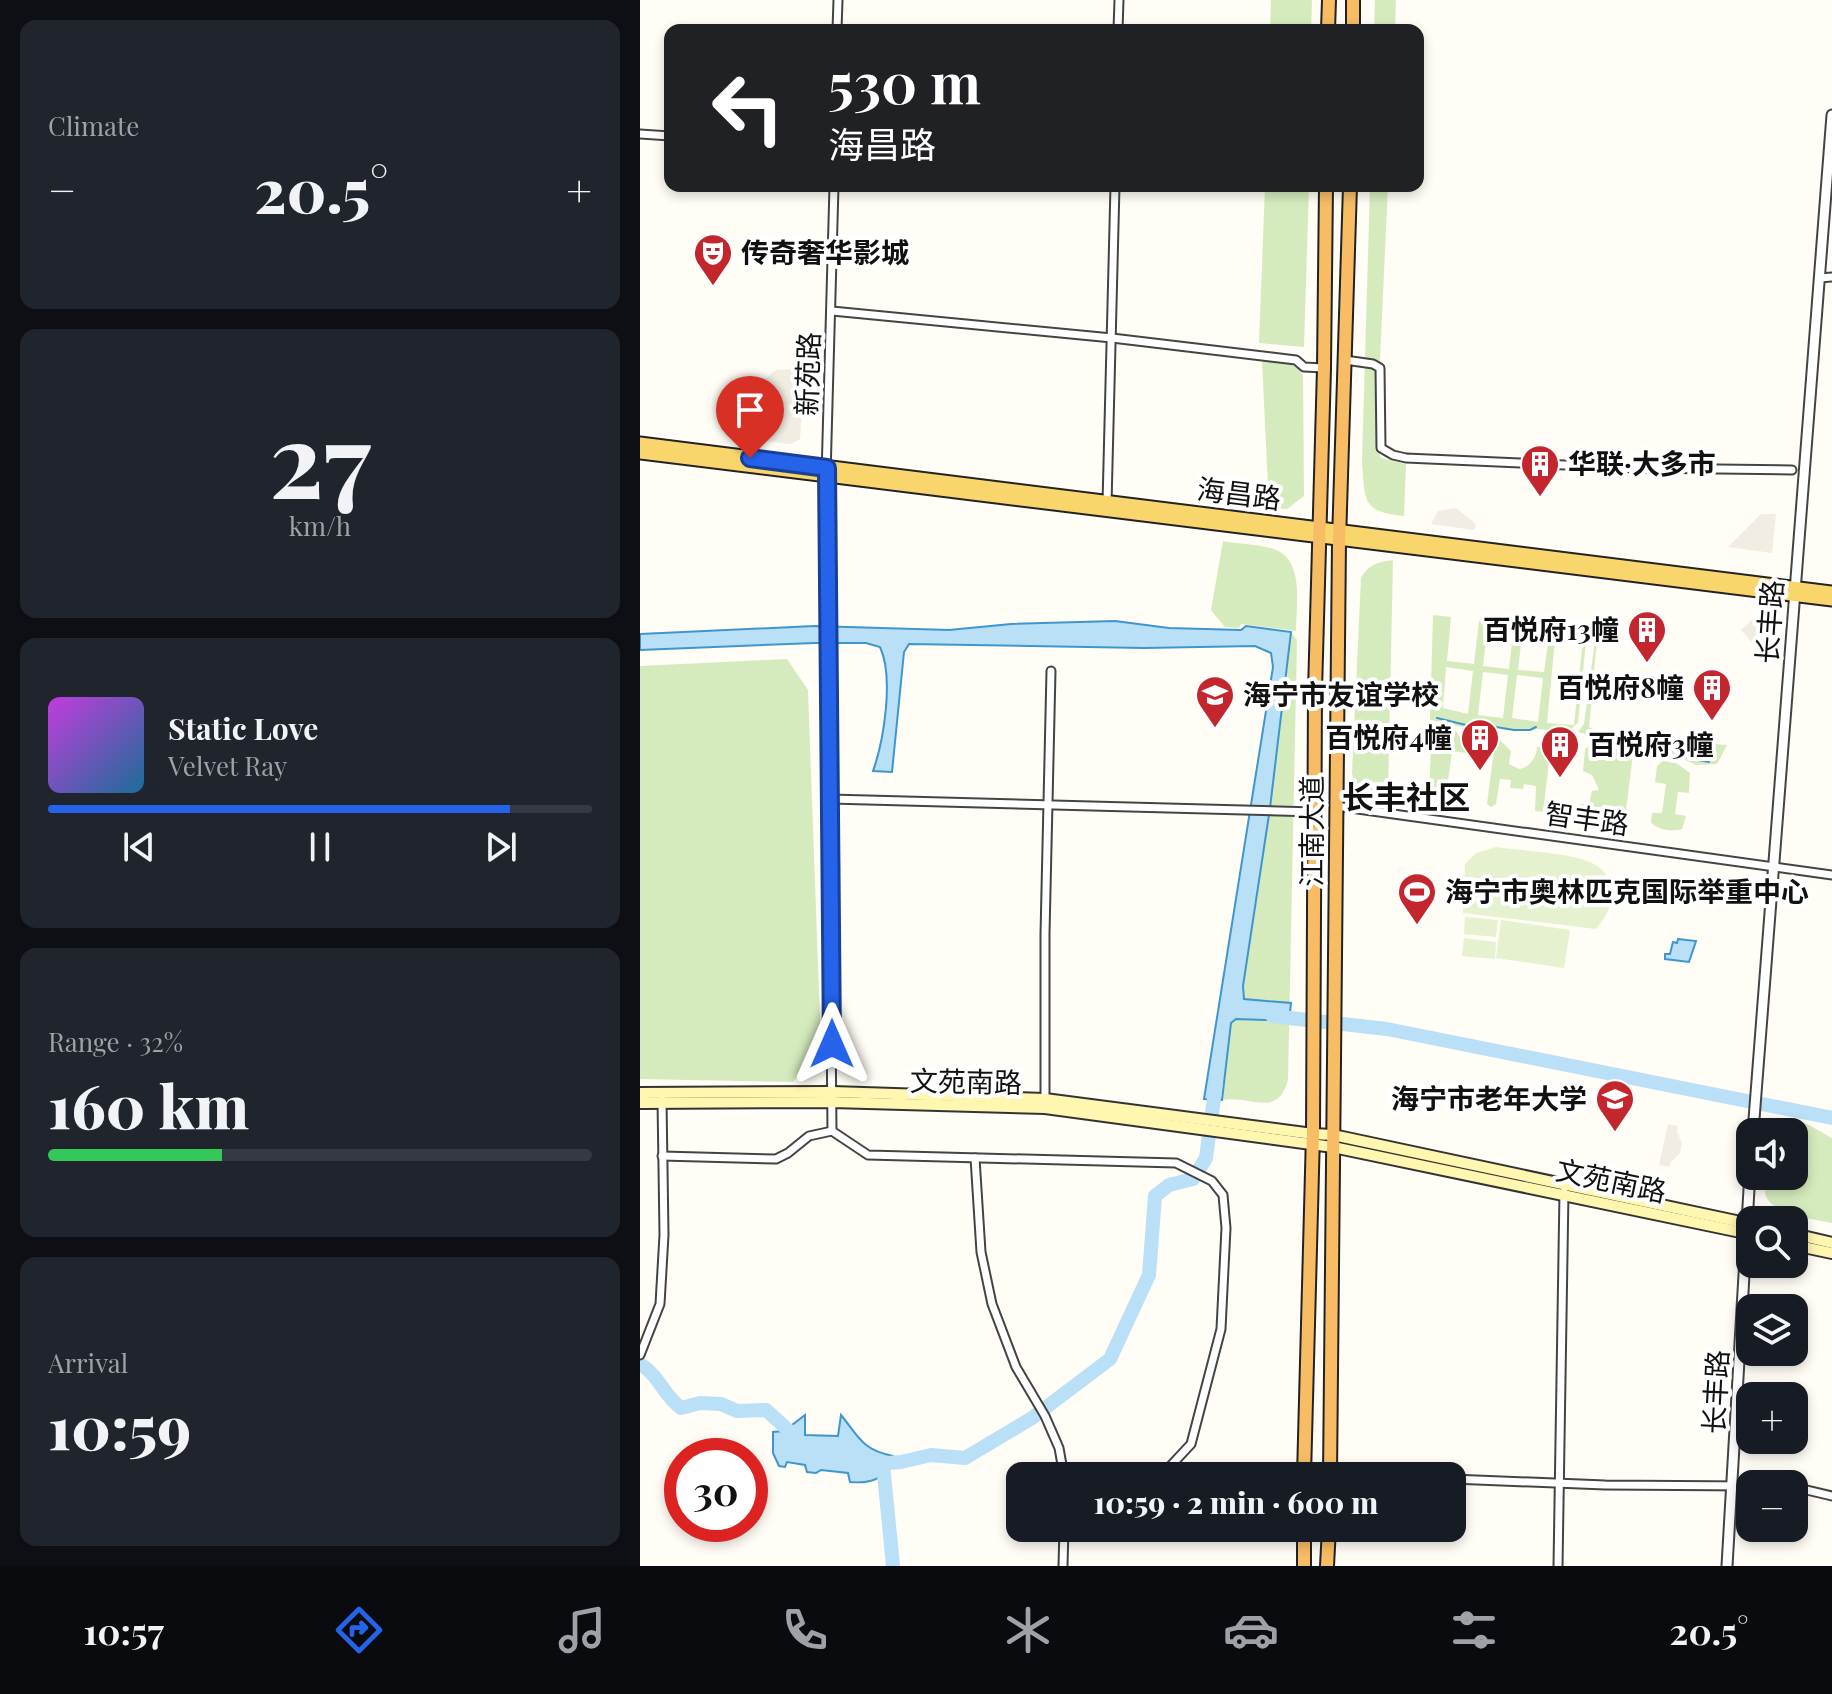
<!DOCTYPE html>
<meta charset="utf-8">
<style>
body{margin:0;font-family:"Playfair Display","Noto Sans SC",serif;background:#20242c;color:#f1f3f6;height:100vh;display:flex;flex-direction:column;font-size:30px;white-space:nowrap}
*{box-sizing:border-box;margin:0}
p{font-size:26px;color:#9ea1a6}
.icon{flex:none;width:44px;height:44px;fill:none;stroke:currentColor;stroke-width:2;stroke-linecap:round;stroke-linejoin:round}
.map{position:relative;flex:1;overflow:hidden}
.sheet{display:flex;flex-direction:column;gap:20px;padding:20px;background:#0d0f14;width:640px}
.sheet>*{flex:none}
.banner{position:absolute;left:24px;top:24px;width:760px;height:168px;border-radius:16px;box-shadow:0 4px 12px #0003;background:#202124;color:#fff;overflow:hidden}
.buttons{position:absolute;left:1096px;top:1118px;display:grid;gap:16px}
.buttons a{display:grid;place-items:center;width:72px;height:72px;border-radius:16px;background:#171b24;box-shadow:0 4px 12px #0003;font-size:40px}
.speed{position:absolute;left:24px;top:1438px;display:flex;gap:16px;font-size:40px;font-weight:700;text-align:center}
.speed>*{display:grid;place-content:center;width:104px;height:104px;border-radius:50%;background:#171b24;box-shadow:0 4px 12px #0003;line-height:1}
.speed .limit{border:12px solid #d22;background:#fff;color:#111}
.pin{position:absolute;display:grid;place-items:center;width:68px;height:68px;color:#fff;margin:-82px -34px;border-radius:50% 50% 50% 0;rotate:-45deg;box-shadow:0 0 8px #0007}
.pin .icon{rotate:45deg}
.me{position:absolute;width:88px;margin:-44px;rotate:0deg;stroke-linejoin:round;filter:drop-shadow(0 0 6px #0008)}
.turn{display:flex;align-items:center;gap:28px;height:168px;padding:0 32px;font-size:36px}
.turn .icon{width:104px;height:104px;stroke-width:2.5}
.turn b{display:block;font-size:56px;line-height:68px}
.big{font-size:60px;font-weight:800;line-height:1.1}
.sheet .tile{flex:1;display:flex;flex-direction:column;justify-content:center;gap:12px;min-width:0;padding:0 28px;border-radius:16px;background:#20242c}
.sheet .dial{align-items:center;gap:0}
.dial b{font-size:104px;line-height:1}
.song{display:flex;align-items:center;gap:24px}
.cover{width:96px;height:96px;border-radius:12px;background:linear-gradient(135deg,hsl(290 70% 55%),hsl(200 70% 35%))}
.played{height:8px;border-radius:4px;background:linear-gradient(90deg,#2563eb 85%,#363941 85%)}
.keys{display:flex;justify-content:space-around;direction:ltr}
.heat{display:flex;justify-content:space-between;align-items:center;font-size:44px;direction:ltr}
.charge{height:12px;border-radius:6px;background:linear-gradient(90deg,#34c759 32%,#363941 0)}
.trip{position:absolute;left:366px;top:1462px;width:460px;height:80px;border-radius:16px;background:#171b24;box-shadow:0 4px 12px #0003;font-weight:800;line-height:80px;text-align:center}
.dock{display:flex;height:128px;justify-content:space-around;align-items:center;background:#090b0e;color:#9ea1a6}
.dock .icon{width:56px;height:56px}
.dock .active{color:#2563eb}
.dock b{font-size:36px;color:#f1f3f6}
main{display:flex;flex:1;min-height:0}
.map>svg:first-child{display:block}
</style>
<main>
<section class="sheet">
<div class="tile"><p>Climate</p>
<div class="heat"><a>−</a><b class="big">20.5°</b><a>+</a></div>
</div>
<div class="tile dial"><b>27</b><p>km/h</p></div>
<div class="tile">
<div class="song"><i class="cover"></i><div><b>Static Love</b><p>Velvet Ray</p></div></div>
<div class="played"></div>
<div class="keys"><svg class="icon" aria-label="previous" viewBox="0 0 24 24"><path d="M18 5L8 12l10 7zM5 5v14"/></svg><svg class="icon" aria-label="pause" viewBox="0 0 24 24"><path d="M8 5v14M16 5v14"/></svg><svg class="icon" aria-label="next" viewBox="0 0 24 24"><path d="M6 5l10 7-10 7zM19 5v14"/></svg></div>
</div>
<div class="tile"><p>Range · 32%</p><b class="big">160 km</b><div class="charge"></div></div>
<div class="tile"><p>Arrival</p><b class="big">10:59</b></div>
</section>
<div class="map">
<svg width="1192" height="1566" viewBox="0 0 1192 1566">
<rect width="100%" height="100%" fill="#fffdf5"/>
<!-- green -->
<g fill="#d5ebbd" fill-rule="evenodd">
<polygon points="631,0 672,0 671,30 630,30"/>
<polygon points="735,0 756,0 755,30 734,30"/>
<polygon points="625,186 669,186 664,347 619,343"/>
<path d="M730,186H748L736,446L741,458L766,464L764,516C722,512 725,501 722,462Z"/>
<polygon points="622,361 654,365 663,375 664,496 647,509 629,508"/>
<path d="M583,541C599,544 618,544 634,549C665,560 656,605 656,631L601,624L599,628L585,627L571,610Z"/>
<path d="M753,560L748,797L747,807C722,801 717,799 712,773L721,578C729,564 738,562 753,560Z"/>
<path d="M793,615L811,617L807,661L834,664L839,621L848,622L843,666L869,669L874,625L883,626L878,670L904,672L910,629L916,630L907,723L934,725L943,640L946,641L938,723L927,732L897,729L881,731L852,727L826,728L790,720ZM806,667L833,671L828,714L803,708ZM843,672L868,675L863,718L838,715ZM877,675L903,678L898,722L872,718Z"/>
<path d="M651,632L657,640L648,1080C637,1119 612,1095 582,1100L591,1023L620,874L630,808Z"/>
<polygon points="955,640 957,641 953,681 983,683 982,689 953,686 949,727 964,733 974,731 1043,742 1048,739 1055,742 1087,745 1077,764 1056,765 1035,755 979,744 958,734 953,736 938,732 944,724"/>
<polygon points="147,659 168,690 181,1048 153,1082 0,1079 0,666"/>
<polygon points="795,729 816,731 820,737 830,740 827,753 812,751 808,781 827,785 825,804 794,799 795,790 789,788 792,733"/>
<path d="M853,735H855L871,751L869,764L879,769C889,768 897,757 897,747L911,745L903,812L895,811L896,786L884,784L883,789L870,788L871,780L860,779L856,804L851,807L847,804L855,742Z"/>
<polygon points="950,745 963,745 993,754 984,826 945,821 938,817 938,804 949,804 952,791 959,790 952,775 943,771 945,749"/>
<path d="M1023,761L1036,763L1050,773L1049,793L1038,792L1035,814L1046,816L1042,829C1033,832 1016,830 1011,822L1012,813H1022L1026,784L1015,782L1017,766Z"/>
<path d="M1129,1120L1167,1124L1192,1138V1223C1176,1220 1131,1213 1126,1196C1124,1190 1125,1182 1125,1176H1154V1132H1128Z"/>
</g>
<!-- pitch -->
<g fill="#e6f2cf">
<path d="M856,847C882,851 927,852 950,862C981,876 975,908 956,929L823,913L825,864L836,853Z"/>
<polygon points="825,917 858,920 856,937 824,934"/>
<polygon points="861,920 930,930 924,968 856,958"/>
<polygon points="824,938 856,942 855,959 822,956"/>
</g>
<!-- plaza -->
<g fill="#f1ede2">
<polygon points="155,344 166,345 160,439 151,444 122,441 112,425 91,421 96,402 136,370 152,369"/>
<polygon points="816,508 836,524 834,530 791,524 798,511"/>
<polygon points="1121,514 1136,514 1132,553 1088,547"/>
<polygon points="1126,616 1136,630 1132,639 1120,652 1101,630 1114,618"/>
<polygon points="1028,1124 1038,1126 1037,1132 1042,1143 1040,1153 1031,1162 1029,1167 1019,1165"/>
</g>
<!-- water -->
<g fill="#b9e0f7" stroke="#3f96cf" stroke-width="2">
<path d="M475,621L529,628L601,630L606,626L651,632L630,808L603,986L604,999L651,1003L649,1021L596,1019L591,1023L582,1100L564,1099L633,667L631,653L615,646L504,648L269,644L264,652L252,772L233,771C244,740 254,677 240,647L226,643H175L0,650V634L174,626L309,630L371,624Z"/>
<polygon points="1038,939 1056,941 1049,962 1025,959 1025,954 1030,954 1033,942 1037,943"/>
<path d="M165,1415V1435L198,1436L201,1415C219,1437 222,1450 253,1456C249,1478 231,1484 210,1482L208,1473L181,1470L176,1473L167,1472L165,1465L147,1462L145,1467L139,1466L133,1453V1432L144,1431Z"/>
</g>
<g fill="none" stroke-linecap="round" stroke-linejoin="round">
<!-- stream -->
<g stroke="#3f96cf" stroke-width="2">
<polyline points="797,718 826,725 838,724 874,730 890,730 896,727"/>
<polyline points="957,732 975,741 1035,751 1049,758 1069,762"/>
</g>
<!-- river -->
<g stroke="#b9e0f7" stroke-width="14">
<polyline points="632,1016 747,1029 1192,1118"/>
<path d="M0,1364C20,1376 22,1394 41,1408L60,1403L81,1404L97,1411L126,1410L148,1430L156,1445"/>
<polyline points="234,1464 261,1462 291,1455 325,1458 392,1418 470,1359 509,1275 515,1196 529,1185 553,1179 566,1158 576,1083"/>
<polyline points="243,1464 253,1566"/>
</g>
<defs>
<g id="minor">
<polyline points="197,30 198,0"/>
<polyline points="478,30 479,0"/>
<polyline points="0,134 30,136"/>
<polyline points="194,186 186,476 192,1131 228,1155 536,1163 572,1181 583,1195 586,1228 581,1329 551,1444 523,1474 515,1476"/>
<polyline points="1179,278 1192,277"/>
<polyline points="192,311 472,338 656,360 664,367 684,368"/>
<polyline points="705,360 733,364 740,368 741,448 753,455 766,458 995,468 1152,470"/>
<polyline points="467,504 475,186"/>
<polyline points="190,799 675,812"/>
<polyline points="696,806 1192,875"/>
<polyline points="405,1099 405,934 411,671"/>
<polyline points="22,1156 136,1159 148,1153 169,1136 192,1131"/>
<polyline points="335,1158 341,1252 352,1304 376,1367 405,1416 419,1448 424,1476"/>
<polyline points="0,1355 20,1304 24,1235 22,1100"/>
<polyline points="690,1473 717,1472 757,1476"/>
<polyline points="812,1479 965,1485 1110,1486"/>
<polyline points="1154,1487 1192,1496"/>
<polyline points="423,1566 424,1528"/>
<polyline points="918,1566 924,1192"/>
</g>
<g id="tertiary">
<polyline points="1113,1132 1192,115"/>
<polyline points="1087,1566 1110,1172"/>
</g>
<g id="secondary">
<polyline points="0,1093 193,1092 405,1099 673,1134 693,1135 1110,1224"/>
<polyline points="0,1103 192,1102 405,1108 693,1147 1110,1234"/>
<polyline points="1154,1234 1192,1243"/>
<polyline points="1154,1245 1192,1253"/>
</g>
<g id="primary">
<polyline points="0,443 1192,592"/>
<polyline points="0,453 1192,600"/>
</g>
<g id="trunk">
<polyline points="688,30 689,0"/>
<polyline points="713,30 713,0"/>
<polyline points="664,1476 673,1134 675,691 684,368 686,186"/>
<polyline points="690,1476 699,541 710,186"/>
<polyline points="664,1566 664,1528"/>
<polyline points="687,1566 689,1528"/>
</g>
</defs>
<!-- minor casing -->
<use href="#minor" stroke="#444" stroke-width="11"/>
<!-- tertiary casing -->
<use href="#tertiary" stroke="#444" stroke-width="13"/>
<!-- secondary casing -->
<use href="#secondary" stroke="#333" stroke-width="14"/>
<!-- primary casing -->
<use href="#primary" stroke="#222" stroke-width="15"/>
<!-- trunk casing -->
<use href="#trunk" stroke="#222" stroke-width="16"/>
<!-- minor -->
<use href="#minor" stroke="#fff" stroke-width="7"/>
<!-- tertiary -->
<use href="#tertiary" stroke="#fff" stroke-width="9"/>
<!-- secondary -->
<use href="#secondary" stroke="#fff6b0" stroke-width="10"/>
<!-- primary -->
<use href="#primary" stroke="#f9d66b" stroke-width="11"/>
<!-- trunk -->
<use href="#trunk" stroke="#f7bc64" stroke-width="12"/>
</g>
<g fill="none" stroke-linecap="round" stroke-linejoin="round">
<defs>
<polyline id="route" points="110,458 187,468 192,1044"/>
</defs>
<!-- route casing -->
<use href="#route" stroke="#184099" stroke-width="20"/>
<!-- route -->
<use href="#route" stroke="#2563eb" stroke-width="14"/>
</g>
<!-- icons -->
<defs>
<symbol id="theatre-pin" viewBox="-11 -11 22 30"><path d="M0 17L-7.5 6A9.5 9.5 0 1 1 7.5 6Z" fill="#c4262e" stroke="#fff"/><path d="M-5-5.5Q0-4 5-5.5V0Q5 5 0 6Q-5 5-5 0ZM-3.3-2.5H-1v1.5H-3.3ZM1-2.5H3.3v1.5H1ZM-2.8 1Q0 5.5 2.8 1Z" fill="#fff"/></symbol>
<symbol id="building-pin" viewBox="-11 -11 22 30"><path d="M0 17L-7.5 6A9.5 9.5 0 1 1 7.5 6Z" fill="#c4262e" stroke="#fff"/><path d="M-4-6H4V6H1V3H-1V6H-4ZM-2.5-4.3h1.7v1.8h-1.7ZM.8-4.3h1.7v1.8H.8ZM-2.5-1h1.7V.8h-1.7ZM.8-1h1.7V.8H.8Z" fill="#fff"/></symbol>
<symbol id="school-pin" viewBox="-11 -11 22 30"><path d="M0 17L-7.5 6A9.5 9.5 0 1 1 7.5 6Z" fill="#c4262e" stroke="#fff"/><path d="M0-5L7-2L0 1L-7-2ZM-4 1L0 2.5L4 1V4Q0 6-4 4Z" fill="#fff"/></symbol>
<symbol id="stadium-pin" viewBox="-11 -11 22 30"><path d="M0 17L-7.5 6A9.5 9.5 0 1 1 7.5 6Z" fill="#c4262e" stroke="#fff"/><path d="M0-5a6.5 5 0 1 0 0 10a6.5 5 0 1 0 0-10ZM-3.5-1.8h7v3.6h-7Z" fill="#fff"/></symbol>
</defs>
<g fill-rule="evenodd">
<use href="#theatre-pin" x="51" y="231" width="44" height="60"/>
<use href="#building-pin" x="878" y="442" width="44" height="60"/>
<use href="#building-pin" x="985" y="608" width="44" height="60"/>
<use href="#building-pin" x="1050" y="666" width="44" height="60"/>
<use href="#school-pin" x="553" y="673" width="44" height="60"/>
<use href="#building-pin" x="818" y="716" width="44" height="60"/>
<use href="#building-pin" x="898" y="723" width="44" height="60"/>
<use href="#stadium-pin" x="755" y="870" width="44" height="60"/>
<use href="#school-pin" x="953" y="1077" width="44" height="60"/>
</g>
<g text-anchor="middle" stroke-width="8" stroke-linejoin="round" paint-order="stroke">
<!-- poi labels -->
<g font-size="28" font-weight="bold" fill="#111" stroke="#fff" text-anchor="start">
<text x="101" y="263">传奇奢华影城</text>
<text x="928" y="474">华联·大多市</text>
<text x="979" y="640" text-anchor="end">百悦府13幢</text>
<text x="1044" y="698" text-anchor="end">百悦府8幢</text>
<text x="603" y="705">海宁市友谊学校</text>
<text x="812" y="748" text-anchor="end">百悦府4幢</text>
<text x="948" y="755">百悦府3幢</text>
<text x="805" y="902">海宁市奥林匹克国际举重中心</text>
<text x="947" y="1109" text-anchor="end">海宁市老年大学</text>
</g>
<!-- street labels -->
<g font-size="28" fill="#111" stroke="#fff">
<text transform="translate(168 374) rotate(-88)" y="10">新苑路</text>
<text transform="translate(599 494) rotate(7)" y="10">海昌路</text>
<text transform="translate(1130 622) rotate(-86)" y="10">长丰路</text>
<text transform="translate(947 819) rotate(8)" y="10">智丰路</text>
<text transform="translate(672 831) rotate(-90)" y="10">江南大道</text>
<text transform="translate(326 1082) rotate(1)" y="10">文苑南路</text>
<text transform="translate(971 1181) rotate(12)" y="10">文苑南路</text>
<text transform="translate(1076 1392) rotate(-87)" y="10">长丰路</text>
</g>
<!-- quarter labels -->
<g font-size="32" font-weight="bold" fill="#111" stroke="#fff">
<text x="766" y="809">长丰社区</text>
</g>
</g>
</svg>
<div class="buttons">
<a><svg class="icon" aria-label="sound" viewBox="0 0 24 24"><path d="M4 9h4l5-4v14l-5-4H4zM17 9q2 3 0 6"/></svg></a>
<a><svg class="icon" aria-label="search" viewBox="0 0 24 24"><circle cx="10" cy="10" r="6"/><path d="M15 15l6 6"/></svg></a>
<a><svg class="icon" aria-label="layers" viewBox="0 0 24 24"><path d="M12 4l9 5-9 5-9-5zM3 14l9 5 9-5"/></svg></a>
<a>+</a>
<a>−</a>
</div>
<div class="speed"><div class="limit">30</div></div>
<div class="pin" style="left:110px;top:458px;background:#d93025"><svg class="icon" aria-label="arrive" viewBox="0 0 24 24"><path d="M6 21V4h12l-3 4 3 4H6"/></svg></div>
<svg class="me" style="left:192px;top:1044px" viewBox="-20 -20 40 40"><path d="M0-17L14 15 0 8-14 15z" fill="#2563eb" stroke="#fff" stroke-width="4"/></svg>
<div class="trip">10:59 · 2 min · 600 m</div>
<div class="banner">
<div class="turn"><svg class="icon" aria-label="left" viewBox="0 0 24 24"><path d="M17 20v-9H6M10 6l-5 5 5 5"/></svg><div><b>530 m</b>海昌路</div></div>
</div>
</div>
</main>
<nav class="dock">
<b>10:57</b>
<svg class="icon active" aria-label="directions" viewBox="0 0 24 24"><path d="M12 3l9 9-9 9-9-9zM9 14v-3h6M13 9l2 2-2 2"/></svg>
<svg class="icon" aria-label="music" viewBox="0 0 24 24"><path d="M9 18V5l10-2v13"/><circle cx="6" cy="18" r="3"/><circle cx="16" cy="16" r="3"/></svg>
<svg class="icon" aria-label="phone" viewBox="0 0 24 24"><path d="M5 4h4l2 5-3 2q2 4 5 5l2-3 5 2v4C11 20 4 13 5 4z"/></svg>
<svg class="icon" aria-label="climate" viewBox="0 0 24 24"><path d="M12 3v18M4 7l16 10M4 17L20 7"/></svg>
<svg class="icon" aria-label="car" viewBox="0 0 24 24"><path d="M5 17H2v-5l4-1 3-4h7l3 4 3 1v5h-3M9 17h6M6 11h13"/><circle cx="7" cy="17" r="2"/><circle cx="17" cy="17" r="2"/></svg>
<svg class="icon" aria-label="filters" viewBox="0 0 24 24"><path d="M4 7h16M4 17h16"/><circle cx="9" cy="7" r="2"/><circle cx="15" cy="17" r="2"/></svg>
<b>20.5°</b>
</nav>
